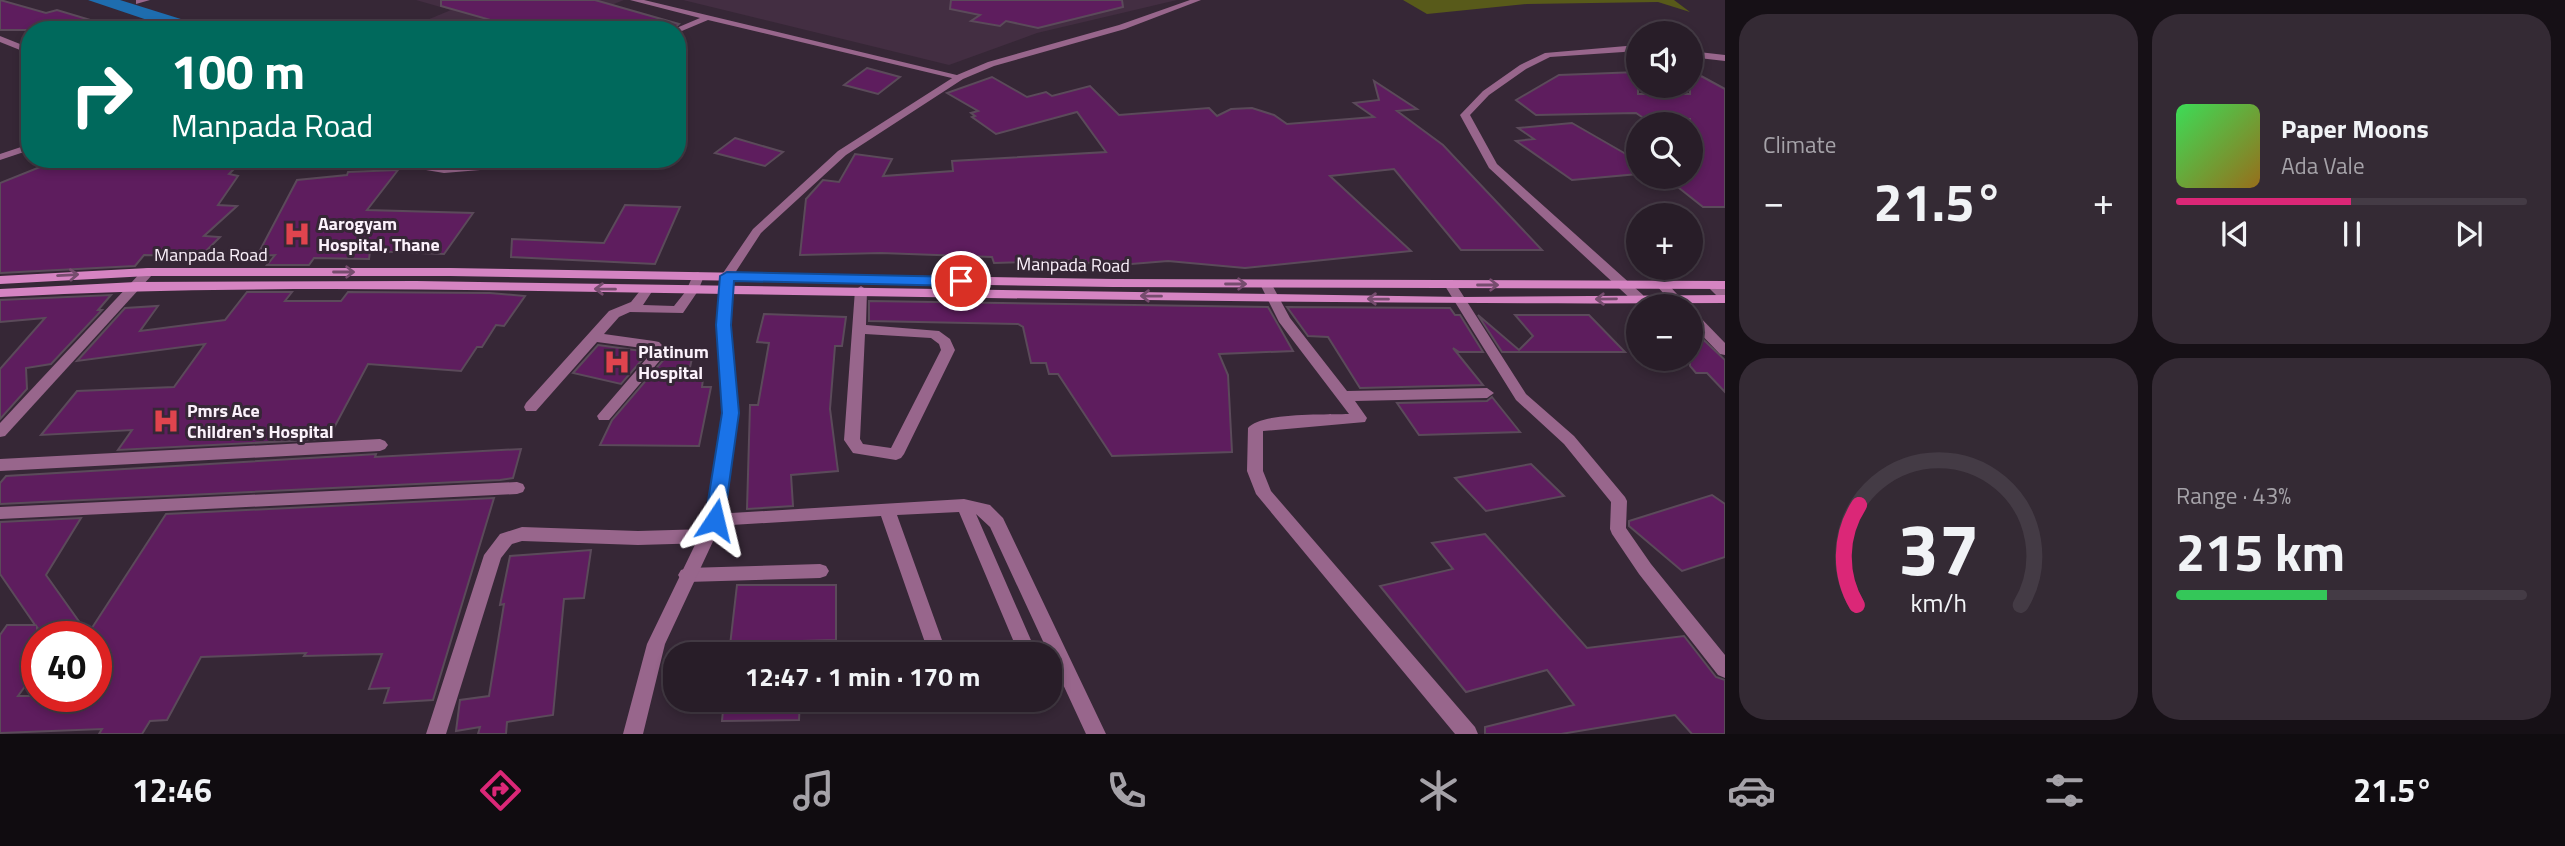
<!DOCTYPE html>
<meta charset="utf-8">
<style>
body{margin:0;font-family:"Titillium Web",sans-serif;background:#342a34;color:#f1f3f6;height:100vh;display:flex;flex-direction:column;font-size:26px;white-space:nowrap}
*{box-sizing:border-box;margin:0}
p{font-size:23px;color:#a5a2a8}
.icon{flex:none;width:38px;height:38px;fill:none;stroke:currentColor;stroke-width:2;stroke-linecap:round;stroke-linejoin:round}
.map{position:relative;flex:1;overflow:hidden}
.panel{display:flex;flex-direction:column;gap:14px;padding:14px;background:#161016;width:840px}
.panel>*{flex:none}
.banner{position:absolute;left:21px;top:21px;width:665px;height:147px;border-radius:28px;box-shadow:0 4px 10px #0003,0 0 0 2px #443b45;background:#00695c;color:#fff;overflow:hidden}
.buttons{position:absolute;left:1626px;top:21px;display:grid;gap:14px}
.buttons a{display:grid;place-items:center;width:77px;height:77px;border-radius:50%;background:#281d28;box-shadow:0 4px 10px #0003,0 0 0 2px #443b45;font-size:35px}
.speed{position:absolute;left:21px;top:621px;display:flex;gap:14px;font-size:35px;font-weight:700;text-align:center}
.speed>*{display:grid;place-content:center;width:91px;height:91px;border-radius:50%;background:#281d28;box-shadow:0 4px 10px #0003,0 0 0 2px #443b45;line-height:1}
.speed .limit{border:10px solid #d22;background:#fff;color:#111}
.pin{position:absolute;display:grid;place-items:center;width:60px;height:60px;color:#fff;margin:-30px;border:4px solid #fff;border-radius:50%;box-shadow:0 2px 7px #0007}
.me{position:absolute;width:77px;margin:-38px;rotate:10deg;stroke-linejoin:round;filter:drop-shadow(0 0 5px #0008)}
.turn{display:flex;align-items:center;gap:24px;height:147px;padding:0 35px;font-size:32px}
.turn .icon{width:91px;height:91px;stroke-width:2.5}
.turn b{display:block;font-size:49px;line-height:60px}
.big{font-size:52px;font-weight:700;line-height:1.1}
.panel .card{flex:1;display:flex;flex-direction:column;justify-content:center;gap:10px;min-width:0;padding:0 24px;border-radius:28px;background:#342a34}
.panel .dial{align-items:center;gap:0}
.dial svg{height:182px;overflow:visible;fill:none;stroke:#443b45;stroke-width:7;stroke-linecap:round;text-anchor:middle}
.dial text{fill:#f1f3f6;stroke:none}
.song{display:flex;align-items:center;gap:21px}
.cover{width:84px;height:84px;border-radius:10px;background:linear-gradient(135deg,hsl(130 70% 55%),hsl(40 70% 35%))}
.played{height:7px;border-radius:4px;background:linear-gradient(90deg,#db2777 50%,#443b45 50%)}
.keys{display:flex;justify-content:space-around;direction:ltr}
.heat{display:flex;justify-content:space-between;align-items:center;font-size:38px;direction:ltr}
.charge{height:10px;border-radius:5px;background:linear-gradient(90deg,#34c759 43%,#443b45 0)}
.panel .tiles{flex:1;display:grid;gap:14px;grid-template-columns:repeat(2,1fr)}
.trip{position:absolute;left:663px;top:642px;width:399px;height:70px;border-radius:28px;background:#281d28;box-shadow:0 4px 10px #0003,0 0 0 2px #443b45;font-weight:700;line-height:70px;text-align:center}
.dock{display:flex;height:112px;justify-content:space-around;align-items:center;background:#100c10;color:#a5a2a8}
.dock .icon{width:49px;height:49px}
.dock .selected{color:#db2777}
.dock b{font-size:32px;color:#f1f3f6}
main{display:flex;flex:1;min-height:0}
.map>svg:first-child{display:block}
</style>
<main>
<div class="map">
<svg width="1725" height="734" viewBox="0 0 1725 734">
<rect width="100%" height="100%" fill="#362736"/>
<!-- built -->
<g fill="#432e42">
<polygon points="416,0 624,0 549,30 403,30 451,10"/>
<polygon points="683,0 1177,0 1037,33 949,65"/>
</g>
<!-- green -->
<polygon fill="#585a1a" points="1403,0 1674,0 1690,12 1658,2 1527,4 1427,14"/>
<!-- water -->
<polygon fill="#1e6daf" points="88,0 120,0 216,30 177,30"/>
<!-- building -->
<g fill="#5e1d5e" stroke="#5b4a5a" stroke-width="2" fill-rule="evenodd">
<polygon points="0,0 46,13 57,10 107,25 106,30 0,30"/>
<polygon points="441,0 595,0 679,24 672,30 526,30 441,6"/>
<polygon points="951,0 1122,0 1123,7 1038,28 1006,21 1000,26 971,21 980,15 950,9"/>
<polygon points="867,68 900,77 878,94 844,85"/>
<polygon points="1690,70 1725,89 1725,207 1703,207 1669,180 1690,180 1690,119 1645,119 1636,113 1536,115 1516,100 1559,75 1638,72 1638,94 1690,94"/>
<polygon points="992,77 1027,97 1046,92 1052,96 1090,86 1119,115 1209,108 1217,116 1231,109 1252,108 1274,115 1287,124 1374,117 1354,103 1379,100 1374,81 1417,109 1397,111 1443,145 1542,250 1461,250 1394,169 1330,176 1411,251 1245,268 1168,261 1119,265 1117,261 1086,263 1085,260 994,263 992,257 881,253 800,255 806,199 823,180 839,182 855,154 892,159 883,176 953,171 952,161 1106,152 1077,112 996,134 972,117 975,116 971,113 978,111 947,93"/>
<polygon points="1572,123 1638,161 1638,174 1572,180 1516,141 1534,139 1518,128"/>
<polygon points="735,138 783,152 765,166 715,153"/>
<polygon points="60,159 115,159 109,163 212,163 216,159 244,159 229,174 238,176 218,205 237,206 204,236 220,237 201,256 144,255 135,266 0,273 0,183"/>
<polygon points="398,170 367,210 473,213 444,254 370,251 369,259 314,258 309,265 267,265 275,255 257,256 297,180 347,175 348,172"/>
<polygon points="625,205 680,207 655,264 511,257 512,239 604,243"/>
<polygon points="247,292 292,292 285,301 341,301 348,292 490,293 525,296 504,326 496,325 482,347 477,347 461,371 368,364 328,439 118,450 132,430 41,435 77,391 174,387 205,344 77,361 125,308 158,306 140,331 225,320"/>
<polygon points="111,295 98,310 102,310 51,364 26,368 27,389 0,419 0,369 45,318 0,322 0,300"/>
<polygon points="869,301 1268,307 1293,351 1219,354 1228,375 1232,452 1112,456 1058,374 1049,374 1046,363 1031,363 1023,327 1018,324 869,321"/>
<polygon points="1287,307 1450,308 1455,315 1460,315 1483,352 1459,352 1453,348 1483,385 1360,388 1328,337 1308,336"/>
<polygon points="764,314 846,317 842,346 835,346 830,409 838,471 791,475 793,506 747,509 750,405 758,405 769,343 757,342"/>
<polygon points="1478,315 1519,350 1533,336 1515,315 1589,315 1625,352 1502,352"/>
<polygon points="1690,327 1725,360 1725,392 1707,373 1696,373 1690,366"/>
<polygon points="598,345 649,352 621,384 573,373"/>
<polygon points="694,349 689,372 698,372 696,379 703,379 702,387 711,387 699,446 600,445 612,420 671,351"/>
<polygon points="1492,397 1520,432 1419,435 1397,403 1487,401"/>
<polygon points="521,449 513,478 500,480 0,504 0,483 6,476 361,455 376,454 375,457"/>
<polygon points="1531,464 1564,496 1486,511 1455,478"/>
<polygon points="1712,495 1725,504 1725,557 1682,571 1629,526 1629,521"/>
<path d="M494,498L433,700L384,703L389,688L369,689L382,654L304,656L306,653L201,657L167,720L150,721L142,734H99L102,729L0,733V635L7,625H35L0,574V522L81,518L46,575L88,634L166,514ZM37,627L44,637H96V696H18L37,670Z"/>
<polygon points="1485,534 1587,648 1684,636 1716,677 1725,680 1725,734 1692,734 1675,715 1561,734 1485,734 1485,727 1574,705 1547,670 1466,692 1380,586 1453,569 1432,543"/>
<polygon points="591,550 584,598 564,599 553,715 507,722 506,734 478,734 480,727 456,731 460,700 489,696 504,604 500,605 510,556"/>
<polygon points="737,585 836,585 836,640 802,641 802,654 729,654"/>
<polygon points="724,700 800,700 799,720 722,721"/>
</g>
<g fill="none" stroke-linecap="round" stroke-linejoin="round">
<!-- minor -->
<g fill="#98668c" fill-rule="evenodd">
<polygon points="136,0 150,0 136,4"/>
<polygon points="630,0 644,0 965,77 960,80 708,20 677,33 677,30 674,29 700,18"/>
<polygon points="0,36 30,48 30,54 0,42"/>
<polygon points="1638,45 1638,51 1550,57 1526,69 1489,95 1470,115 1497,164 1643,295 1644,298 1643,301 1633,301 1489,168 1460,115 1483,91 1520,65 1545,53"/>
<polygon points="1690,51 1725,55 1725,61 1690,57"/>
<polygon points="30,144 30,150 0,160 0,154"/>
<polygon points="373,159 398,159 444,167 545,159 529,166 444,173 378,162"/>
<polygon points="148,268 154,272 152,275 5,436 0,437 0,423 144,269"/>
<polygon points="698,272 704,276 698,291 683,313 630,312 619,317 604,334 654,341 659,342 668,351 609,420 599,420 597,416 653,351 650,349 597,342 536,411 526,411 524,407 526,403 609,311 631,302 643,287 647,286 653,290 643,305 674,306 686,291 694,273"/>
<path d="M1266,280L1270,281L1290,318L1347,391L1487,388L1494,393L1487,398L1355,401L1367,418L1365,422L1263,431V471L1271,491L1475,727L1478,734H1455L1256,494L1247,471L1248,428C1261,412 1327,415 1349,414L1279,322L1260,284Z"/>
<polygon points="1661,280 1665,281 1688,306 1675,306 1655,284"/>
<polygon points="1712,281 1725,289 1725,300 1720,299 1706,285"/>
<polygon points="1451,282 1457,286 1526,394 1574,436 1625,497 1627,501 1626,528 1651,564 1725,655 1725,678 1718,675 1639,574 1612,534 1610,529 1611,502 1564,444 1516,400 1445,286"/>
<path d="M861,286L867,290L866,325L939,331L950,339L955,350L904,454L901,458L896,460L853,453L844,440L855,290ZM865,334L931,338L939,344L941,350L891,448L863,444L860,439Z"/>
<polygon points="1690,311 1695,312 1725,343 1725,355 1720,354 1690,323"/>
<polygon points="380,439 385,441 388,445 385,449 380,451 0,471 0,459"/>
<polygon points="517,482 523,484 525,488 523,492 517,494 0,519 0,507"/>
<polygon points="964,499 990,505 1003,518 1106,734 1086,734 990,527 976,514 1037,654 1019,654 959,512 897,515 947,654 929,654 881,516 715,526 709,525 707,520 709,515 715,514"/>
<polygon points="522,527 638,531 707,529 713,531 715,536 713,541 707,543 638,545 522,541 512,544 501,558 446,734 426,734 484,555 500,534"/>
<polygon points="820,564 826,566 829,571 826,576 820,578 687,582 681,580 678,575 681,570 687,568"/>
</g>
<!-- tertiary -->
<polygon fill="#98668c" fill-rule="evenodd" points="1190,0 1201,0 1125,29 994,66 963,79 846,155 761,233 733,276 730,325 737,413 723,520 665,644 643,734 623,734 647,644 707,520 723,413 716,325 721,276 753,229 838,151 957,75 988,62 1119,25"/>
<!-- secondary -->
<g fill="#d584c2" fill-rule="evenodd">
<polygon points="148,268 450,268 1113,279 1725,281 1725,289 1113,287 450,276 148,276 0,284 0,276"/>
<path d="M416,281L1461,297L1725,295V303C1393,305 1060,299 728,294C485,290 243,284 0,297V289L136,282Z"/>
</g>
</g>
<!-- one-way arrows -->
<defs><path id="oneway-shaft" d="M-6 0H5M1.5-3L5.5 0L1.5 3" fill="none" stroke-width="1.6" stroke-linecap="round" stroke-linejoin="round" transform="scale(1.75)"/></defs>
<g stroke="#764c6e">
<use href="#oneway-shaft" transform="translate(344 272)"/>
<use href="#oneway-shaft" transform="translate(68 275) rotate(-3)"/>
<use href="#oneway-shaft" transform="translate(1236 284)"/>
<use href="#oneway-shaft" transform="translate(1488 285)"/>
<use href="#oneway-shaft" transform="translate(605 289) rotate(-179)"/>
<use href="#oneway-shaft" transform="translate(1151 296) rotate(-179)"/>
<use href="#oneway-shaft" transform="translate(1378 299) rotate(-179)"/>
<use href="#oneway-shaft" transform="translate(1606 299) rotate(179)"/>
</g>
<!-- route -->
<polygon fill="#1a73e8" stroke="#114b97" stroke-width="2" points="727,272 961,277 968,281 961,286 734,281 731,325 739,413 724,520 715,528 705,520 722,413 716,325 720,276"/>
<!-- icons -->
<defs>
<symbol id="hospital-bare" viewBox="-9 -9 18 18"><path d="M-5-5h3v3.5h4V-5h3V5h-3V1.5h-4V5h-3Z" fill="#e0444e" stroke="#362736" stroke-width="2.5" paint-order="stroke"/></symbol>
</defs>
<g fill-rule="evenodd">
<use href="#hospital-bare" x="278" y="215" width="38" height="38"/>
<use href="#hospital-bare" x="598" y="343" width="38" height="38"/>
<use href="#hospital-bare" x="147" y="402" width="38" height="38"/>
</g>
<g text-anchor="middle" stroke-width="6" stroke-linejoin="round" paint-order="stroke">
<!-- poi labels -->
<g font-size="18" font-weight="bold" fill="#fbf1fb" stroke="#362736" text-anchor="start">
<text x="318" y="230">Aarogyam<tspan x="318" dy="21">Hospital, Thane</tspan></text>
<text x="638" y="358">Platinum<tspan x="638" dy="21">Hospital</tspan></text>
<text x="187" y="417">Pmrs Ace<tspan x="187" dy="21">Children's Hospital</tspan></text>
</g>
<!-- street labels -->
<g font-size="18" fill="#fbf1fb" stroke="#362736">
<text x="211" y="261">Manpada Road</text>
<text transform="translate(1073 265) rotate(1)" y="6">Manpada Road</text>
</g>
</g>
</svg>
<div class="buttons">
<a><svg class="icon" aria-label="sound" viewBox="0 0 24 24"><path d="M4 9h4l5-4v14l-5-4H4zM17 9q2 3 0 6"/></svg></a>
<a><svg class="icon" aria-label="search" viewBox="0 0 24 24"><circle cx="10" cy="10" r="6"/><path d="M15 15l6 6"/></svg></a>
<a>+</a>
<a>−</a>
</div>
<div class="speed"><div class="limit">40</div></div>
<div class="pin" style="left:961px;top:281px;background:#d93025"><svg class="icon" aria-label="arrive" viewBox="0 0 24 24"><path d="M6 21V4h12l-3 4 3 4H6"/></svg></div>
<svg class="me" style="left:715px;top:520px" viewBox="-20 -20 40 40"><path d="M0-17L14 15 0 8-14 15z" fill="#1a73e8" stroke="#fff" stroke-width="4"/></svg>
<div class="trip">12:47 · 1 min · 170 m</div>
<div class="banner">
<div class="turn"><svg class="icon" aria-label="right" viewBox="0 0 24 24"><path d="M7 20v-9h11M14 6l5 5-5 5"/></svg><div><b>100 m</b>Manpada Road</div></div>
</div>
</div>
<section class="panel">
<div class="tiles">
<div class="card"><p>Climate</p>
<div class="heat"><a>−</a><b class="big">21.5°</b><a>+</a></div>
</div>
<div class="card">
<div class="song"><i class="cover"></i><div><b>Paper Moons</b><p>Ada Vale</p></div></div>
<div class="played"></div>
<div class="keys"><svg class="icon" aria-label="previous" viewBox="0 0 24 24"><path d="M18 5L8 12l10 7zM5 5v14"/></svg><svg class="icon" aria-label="pause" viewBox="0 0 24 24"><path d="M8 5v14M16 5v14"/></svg><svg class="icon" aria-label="next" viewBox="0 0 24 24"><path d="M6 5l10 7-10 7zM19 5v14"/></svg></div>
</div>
<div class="card dial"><svg viewBox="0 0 100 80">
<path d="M14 69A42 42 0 1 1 86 69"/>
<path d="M14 69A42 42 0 0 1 15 25" stroke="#db2777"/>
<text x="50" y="56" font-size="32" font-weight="700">37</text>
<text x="50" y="72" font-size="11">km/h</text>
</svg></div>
<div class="card"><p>Range · 43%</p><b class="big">215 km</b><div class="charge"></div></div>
</div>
</section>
</main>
<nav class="dock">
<b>12:46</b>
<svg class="icon selected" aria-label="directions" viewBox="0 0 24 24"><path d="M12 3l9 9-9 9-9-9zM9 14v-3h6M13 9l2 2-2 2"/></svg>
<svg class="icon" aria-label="music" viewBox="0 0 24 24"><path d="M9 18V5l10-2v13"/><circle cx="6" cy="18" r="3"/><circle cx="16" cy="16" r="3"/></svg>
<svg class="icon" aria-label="phone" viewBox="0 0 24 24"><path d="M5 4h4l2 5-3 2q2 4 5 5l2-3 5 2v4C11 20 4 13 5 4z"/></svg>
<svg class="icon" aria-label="climate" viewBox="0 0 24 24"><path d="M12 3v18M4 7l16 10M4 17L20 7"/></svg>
<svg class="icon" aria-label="car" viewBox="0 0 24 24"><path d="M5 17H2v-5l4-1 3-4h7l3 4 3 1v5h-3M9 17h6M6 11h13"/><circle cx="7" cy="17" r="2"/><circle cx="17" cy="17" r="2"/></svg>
<svg class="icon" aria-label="filters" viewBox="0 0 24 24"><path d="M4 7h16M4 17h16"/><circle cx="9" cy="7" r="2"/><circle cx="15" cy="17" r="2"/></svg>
<b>21.5°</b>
</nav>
